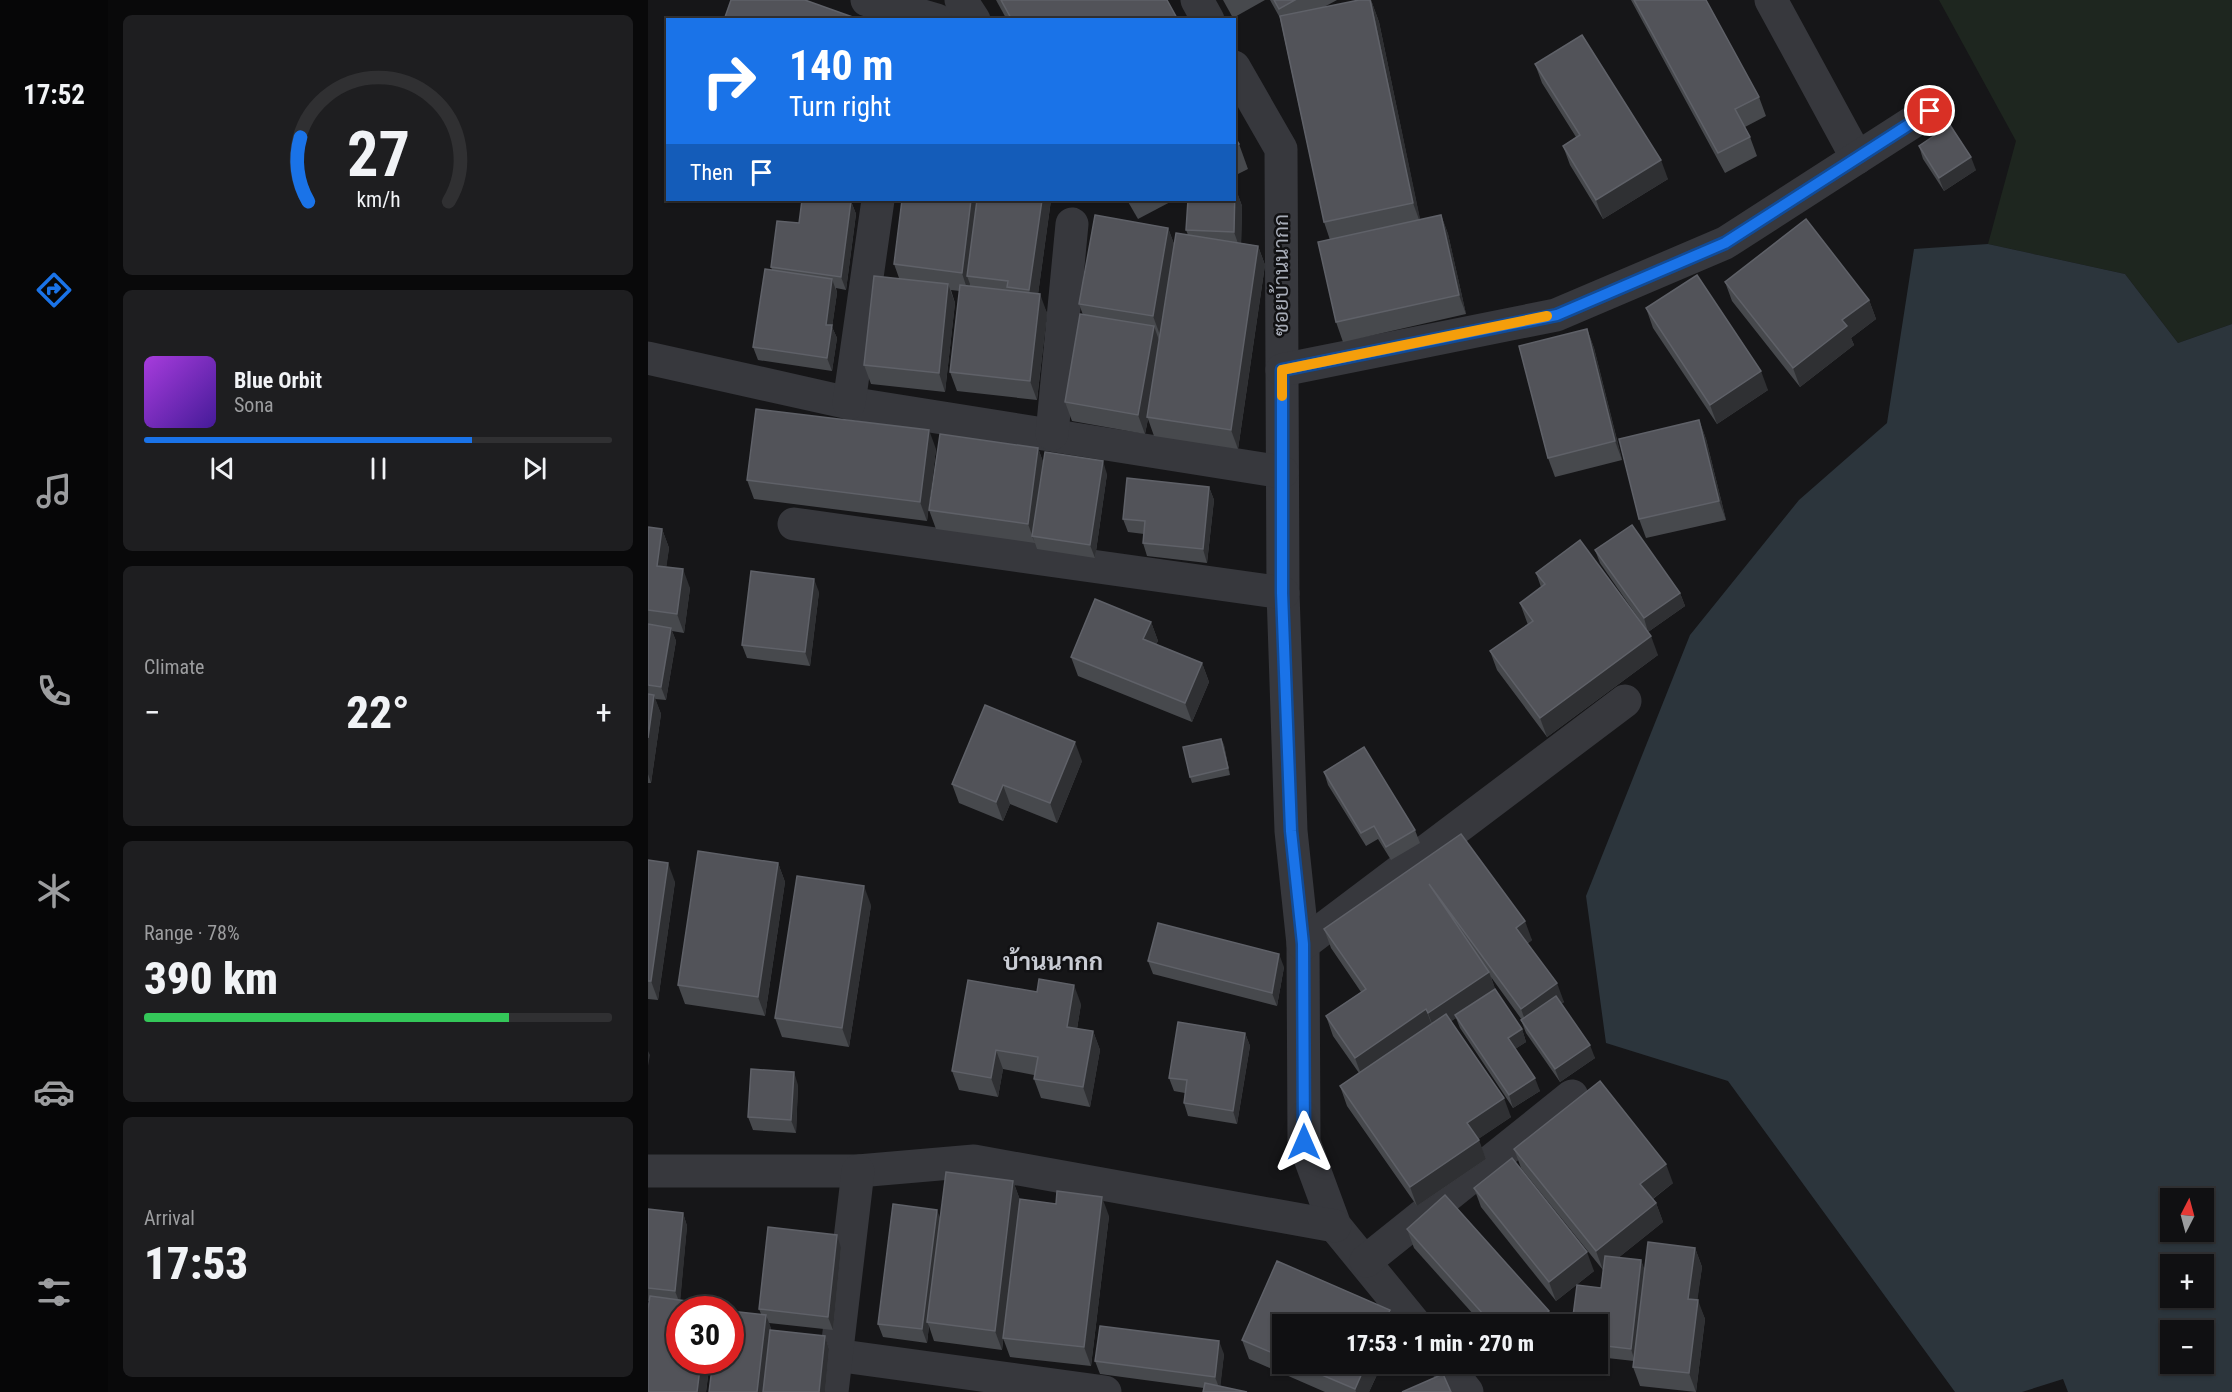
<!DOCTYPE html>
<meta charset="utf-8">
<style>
body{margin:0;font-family:"Roboto Condensed",Sarabun,sans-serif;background:#1e1e20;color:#f1f3f6;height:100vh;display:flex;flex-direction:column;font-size:22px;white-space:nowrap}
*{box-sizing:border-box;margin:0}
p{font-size:20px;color:#9c9d9f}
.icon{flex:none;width:33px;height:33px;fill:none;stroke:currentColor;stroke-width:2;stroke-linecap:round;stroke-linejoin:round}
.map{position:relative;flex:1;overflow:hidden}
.drawer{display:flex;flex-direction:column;gap:15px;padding:15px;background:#09090a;width:540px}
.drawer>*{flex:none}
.hud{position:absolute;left:18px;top:18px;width:570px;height:183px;border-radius:0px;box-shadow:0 2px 4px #0004,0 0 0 2px #303032;background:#1a73e8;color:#fff;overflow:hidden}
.needle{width:39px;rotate:6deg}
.fabs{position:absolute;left:1512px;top:1188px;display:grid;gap:12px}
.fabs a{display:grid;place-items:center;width:54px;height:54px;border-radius:0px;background:#101012;box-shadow:0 2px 4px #0004,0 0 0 2px #303032;font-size:30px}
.speed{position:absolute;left:18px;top:1296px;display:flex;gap:12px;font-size:30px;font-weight:700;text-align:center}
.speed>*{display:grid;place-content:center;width:78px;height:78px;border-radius:50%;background:#101012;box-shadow:0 2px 4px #0004,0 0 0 2px #303032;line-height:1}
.speed .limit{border:9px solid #d22;background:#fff;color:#111}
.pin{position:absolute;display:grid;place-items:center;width:51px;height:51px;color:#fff;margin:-26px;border:3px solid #fff;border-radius:50%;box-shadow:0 2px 6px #0007}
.me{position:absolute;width:66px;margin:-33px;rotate:0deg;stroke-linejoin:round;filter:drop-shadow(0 0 4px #0008)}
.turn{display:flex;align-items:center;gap:21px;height:126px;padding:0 24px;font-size:27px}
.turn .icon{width:78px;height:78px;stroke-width:2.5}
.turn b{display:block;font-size:42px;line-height:51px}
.then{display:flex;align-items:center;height:57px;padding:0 24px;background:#0003;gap:12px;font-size:22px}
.big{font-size:45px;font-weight:800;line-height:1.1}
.drawer .widget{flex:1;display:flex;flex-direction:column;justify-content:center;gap:9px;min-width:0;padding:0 21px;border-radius:9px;background:#1e1e20}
.drawer .dial{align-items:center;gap:0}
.dial svg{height:156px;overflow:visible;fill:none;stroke:#303032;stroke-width:7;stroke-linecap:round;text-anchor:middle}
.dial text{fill:#f1f3f6;stroke:none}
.song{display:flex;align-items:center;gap:18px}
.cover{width:72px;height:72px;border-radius:9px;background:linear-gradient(135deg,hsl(280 70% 55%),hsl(260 70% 35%))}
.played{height:6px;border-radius:3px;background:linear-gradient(90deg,#1a73e8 70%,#303032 70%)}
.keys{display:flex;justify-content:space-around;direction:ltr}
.heat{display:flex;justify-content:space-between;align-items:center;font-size:33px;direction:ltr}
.charge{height:9px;border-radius:4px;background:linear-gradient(90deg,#34c759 78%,#303032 0)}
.trip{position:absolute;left:624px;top:1314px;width:336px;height:60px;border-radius:0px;background:#101012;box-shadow:0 2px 4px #0004,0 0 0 2px #303032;font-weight:800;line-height:60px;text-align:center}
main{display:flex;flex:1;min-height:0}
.tabs{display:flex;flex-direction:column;width:108px;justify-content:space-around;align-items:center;background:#060607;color:#9c9d9f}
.tabs .icon{width:42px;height:42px}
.tabs .on{color:#1a73e8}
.tabs b{font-size:27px;color:#f1f3f6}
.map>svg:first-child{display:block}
</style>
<main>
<nav class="tabs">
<b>17:52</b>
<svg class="icon on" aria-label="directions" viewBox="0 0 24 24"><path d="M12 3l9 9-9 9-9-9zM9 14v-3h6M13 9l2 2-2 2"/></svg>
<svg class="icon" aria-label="music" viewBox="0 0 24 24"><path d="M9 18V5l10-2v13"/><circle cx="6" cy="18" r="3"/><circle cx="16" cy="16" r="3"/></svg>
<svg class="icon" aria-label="phone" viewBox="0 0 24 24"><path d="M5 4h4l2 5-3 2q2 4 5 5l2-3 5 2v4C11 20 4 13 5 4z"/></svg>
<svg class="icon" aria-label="climate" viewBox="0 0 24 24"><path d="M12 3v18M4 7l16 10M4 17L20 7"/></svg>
<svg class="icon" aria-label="car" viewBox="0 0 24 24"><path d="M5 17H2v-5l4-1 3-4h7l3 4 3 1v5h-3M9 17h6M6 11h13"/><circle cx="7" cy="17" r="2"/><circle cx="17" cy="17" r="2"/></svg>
<svg class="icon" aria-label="filters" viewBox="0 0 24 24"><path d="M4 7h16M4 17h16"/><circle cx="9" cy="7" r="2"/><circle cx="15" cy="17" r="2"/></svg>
</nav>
<section class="drawer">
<div class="widget dial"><svg viewBox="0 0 100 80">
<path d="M14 69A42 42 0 1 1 86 69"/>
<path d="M14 69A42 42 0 0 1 10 36" stroke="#1a73e8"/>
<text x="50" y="56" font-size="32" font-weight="700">27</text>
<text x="50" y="72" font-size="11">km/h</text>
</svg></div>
<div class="widget">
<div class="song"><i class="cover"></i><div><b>Blue Orbit</b><p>Sona</p></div></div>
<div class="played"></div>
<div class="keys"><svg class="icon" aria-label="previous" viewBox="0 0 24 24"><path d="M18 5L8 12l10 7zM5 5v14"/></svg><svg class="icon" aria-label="pause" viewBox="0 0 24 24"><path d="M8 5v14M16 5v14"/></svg><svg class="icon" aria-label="next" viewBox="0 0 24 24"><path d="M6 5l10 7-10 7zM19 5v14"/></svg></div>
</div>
<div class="widget"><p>Climate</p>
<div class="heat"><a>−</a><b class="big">22°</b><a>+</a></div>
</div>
<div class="widget"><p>Range · 78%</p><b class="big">390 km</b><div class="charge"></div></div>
<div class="widget"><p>Arrival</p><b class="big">17:53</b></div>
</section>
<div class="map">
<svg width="1584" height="1392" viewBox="0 0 1584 1392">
<rect width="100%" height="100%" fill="#161618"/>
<!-- green -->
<polygon fill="#1e261f" points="1291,0 1584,0 1584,324 1530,343 1477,274 1340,244 1368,141"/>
<!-- water -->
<path fill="#2c353c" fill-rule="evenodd" d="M1340,244L1477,274L1530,343L1584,324V1392H1420L1415,1379L1374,1392H1307L1080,1081L958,1043L938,896L1042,635L1151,500L1239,423L1266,249ZM1522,1198H1556V1232H1522ZM1522,1264H1556V1298H1522ZM1522,1330H1556V1364H1522Z"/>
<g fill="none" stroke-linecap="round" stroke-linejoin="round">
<!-- minor -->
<g stroke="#37383d" stroke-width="33">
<polyline points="219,0 289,20"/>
<polyline points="313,0 326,20"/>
<polyline points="549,0 560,20"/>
<polyline points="1123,0 1209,158"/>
<polyline points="586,67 633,149 635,593 643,831 655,944 656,1142 687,1226 767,1324"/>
<polyline points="0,358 201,403 634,472"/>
<polyline points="634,370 908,315 1077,243 1282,111"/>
<polyline points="201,403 230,200"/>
<polyline points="404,434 424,224"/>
<polyline points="146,524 635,593"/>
<polyline points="655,944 977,701"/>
<polyline points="0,1171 210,1171 326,1161 687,1226"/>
<polyline points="718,1261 924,1096"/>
<polyline points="187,1355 457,1392"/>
<polyline points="797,1364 819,1392"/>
<polyline points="184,1392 210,1171"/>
</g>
</g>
<!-- wall -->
<g fill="#47494d">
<polygon points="348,0 519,0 530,20 359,20"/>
<polygon points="575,0 617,0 585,18"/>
<polygon points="622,0 689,0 676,7 723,0 731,22 772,220 793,215 800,234 818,314 695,342 688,322 682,240 676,222 632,18"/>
<polygon points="983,0 1058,0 1111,97 1118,116 1097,127 1102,137 1109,156 1077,173"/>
<polygon points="887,64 1020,179 955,219 922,165 915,146 928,137 894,83"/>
<polygon points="586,136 591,144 600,169 586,176"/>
<polygon points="1271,146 1328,170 1296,191 1275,159"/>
<polygon points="587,187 594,206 593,243 610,246 617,265 590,449 506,436 500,419 497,434 424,421 417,402 435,315 431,304 520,228 526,244 540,235 538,230"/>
<polygon points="254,200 403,200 390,294 399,313 389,400 309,391 302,372 312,291 303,290 307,303 297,392 223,384 216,365 251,278 246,264"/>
<polygon points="479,200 526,200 490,219"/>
<polygon points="203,201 208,214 198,290 188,288 189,293 184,327 189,338 184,371 110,360 105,347 124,270 123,267 151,223"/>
<polygon points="1077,282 1221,300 1228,319 1203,338 1206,345 1152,387 1084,301"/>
<polygon points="998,308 1120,390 1069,424 1005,328"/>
<polygon points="939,329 946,348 974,460 907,477 900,458"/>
<polygon points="1051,420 1058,439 1078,520 998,538 991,519"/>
<polygon points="390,448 395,462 459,474 447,558 389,549 387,543 288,529 281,510"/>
<polygon points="288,449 279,521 106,499 99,480"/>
<polygon points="561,487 566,500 559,563 499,556 495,543 496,534 480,532 475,519"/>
<polygon points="0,527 14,529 21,548 18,567 42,588 36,633 24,631 28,641 18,700 7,699 13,714 3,783 0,783"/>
<polygon points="947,550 1032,593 1037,606 1000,632 952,563"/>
<polygon points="888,573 1010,655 899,737 849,670 842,651 880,625 872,603 893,587"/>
<polygon points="171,592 162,666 99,658 94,645"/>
<polygon points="503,622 510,641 508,644 554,663 561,682 544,722 430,676 423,657"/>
<polygon points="573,739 576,745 582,775 544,783 542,777"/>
<polygon points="434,761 409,823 362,804 355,821 311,803 304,784"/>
<polygon points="676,772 767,830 772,843 743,860 730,839 718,846 680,785"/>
<polygon points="813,834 884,940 879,944 916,1002 913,1004 947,1058 912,1082 878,1033 873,1020 874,1020 843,977 847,989 874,1029 878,1042 867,1049 892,1091 865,1108 812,1028 808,1018 803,1021 863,1117 830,1139 838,1159 769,1206 699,1106 692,1086 711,1073 685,1036 678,1016 713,992 683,948 676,929"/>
<polygon points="0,860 27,882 10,1000 0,999"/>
<polygon points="130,863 137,882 117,1016 37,1004 30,985"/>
<polygon points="223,905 201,1047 134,1037 127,1018"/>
<polygon points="500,961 636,967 629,1006 505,974"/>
<polygon points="433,1004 429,1029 445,1031 452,1050 442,1107 393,1098 386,1079 386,1075 355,1069 350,1097 311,1090 304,1071"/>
<polygon points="597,1033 602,1046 589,1124 540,1116 536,1103 537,1093 526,1091 521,1078"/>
<polygon points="150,1085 148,1133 105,1130 100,1117"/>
<polygon points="866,1149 1025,1183 1005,1199 1008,1203 1015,1222 970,1258 993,1260 996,1270 1047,1248 1054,1267 1049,1300 1057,1319 1048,1392 992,1386 985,1367 986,1361 950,1357 950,1324 955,1270 873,1168"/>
<polygon points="365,1181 372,1200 461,1216 443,1366 362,1357 355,1338 368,1233 354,1350 286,1341 281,1326 279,1343 235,1337 230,1324 292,1219"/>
<polygon points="826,1188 946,1271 908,1301 833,1207"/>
<polygon points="0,1209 35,1213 39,1226 32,1300 60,1304 62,1310 32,1310 32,1360 62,1360 58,1392 0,1392 0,1309 1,1301 0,1301"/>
<polygon points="759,1229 901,1311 906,1324 834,1324 766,1248"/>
<polygon points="193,1248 185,1330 121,1323 123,1330 177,1336 181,1349 177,1392 61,1392 113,1314 111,1309"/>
<polygon points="629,1261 742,1310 747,1324 634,1324 634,1364 734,1364 721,1392 677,1392 601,1359 594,1340"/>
<polygon points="576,1354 572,1386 556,1388 452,1374 447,1361"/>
</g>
<!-- shaded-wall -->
<g fill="#2f3033">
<polygon points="723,0 731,22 774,228 765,203"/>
<polygon points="1323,157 1328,170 1296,191 1291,178"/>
<polygon points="1013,160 1020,179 955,219 948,200"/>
<polygon points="587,187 594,206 593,252 586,232"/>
<polygon points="323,200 333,200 319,276 322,284 320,292 314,273"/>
<polygon points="394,200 403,200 388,309 381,290"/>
<polygon points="203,201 208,214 198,290 193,277"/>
<polygon points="793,215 800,234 818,314 811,295"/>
<polygon points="520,228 527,247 512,335 505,316"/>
<polygon points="610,246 617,265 590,449 583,430"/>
<polygon points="184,279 189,293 184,327 189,338 184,371 179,358 178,325"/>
<polygon points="300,284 307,303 297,392 291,373"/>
<polygon points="392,294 399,313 389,400 382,381"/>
<polygon points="1221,300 1228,319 1203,338 1206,345 1152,387 1145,368 1194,320"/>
<polygon points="506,326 513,346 499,417 500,419 497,434 490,415"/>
<polygon points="939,329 946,348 974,460 967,441"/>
<polygon points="1113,371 1120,390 1069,424 1062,405"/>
<polygon points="1051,420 1058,439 1078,520 1071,501"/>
<polygon points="281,430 288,449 279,521 272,502"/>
<polygon points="390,448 397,467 384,536 387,543 380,524"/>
<polygon points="455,461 459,474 447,558 442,545"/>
<polygon points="561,487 566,500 559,563 555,549"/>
<polygon points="14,529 21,548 16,585 9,566"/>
<polygon points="35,569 42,588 36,633 29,614"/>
<polygon points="166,579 171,592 162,666 157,652"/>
<polygon points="1032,593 1037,606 1000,632 996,618"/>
<polygon points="503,622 510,641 502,658 495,639"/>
<polygon points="23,628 28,641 18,700 13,687"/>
<polygon points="1003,636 1010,655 899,737 892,718"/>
<polygon points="554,663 561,682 544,722 537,703"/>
<polygon points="6,695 13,714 3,783 0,774 0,738"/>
<polygon points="573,739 576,745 582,775 580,768"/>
<polygon points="427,742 434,761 409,823 402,803"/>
<polygon points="355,785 362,804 355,821 348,802"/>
<polygon points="20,863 27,882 10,1000 3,981"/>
<polygon points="130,863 137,882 117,1016 110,997"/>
<polygon points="216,886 223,905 201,1047 194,1028"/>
<polygon points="877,921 884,940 875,947 868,928"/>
<polygon points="631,954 636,967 629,1006 624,993"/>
<polygon points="841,972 848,991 807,1015 808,1018 787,1032 780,1013"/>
<polygon points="909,983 916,1002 880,1028 873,1009"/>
<polygon points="426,985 433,1004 426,1047 419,1027"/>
<polygon points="778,1009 785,1028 714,1077 707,1058"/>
<polygon points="874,1029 878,1042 864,1051 860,1038"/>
<polygon points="445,1031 452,1050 442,1107 435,1087"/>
<polygon points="597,1033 602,1046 589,1124 585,1111"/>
<polygon points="942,1045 947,1058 912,1082 907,1069"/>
<polygon points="348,1050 355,1069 350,1097 343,1078"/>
<polygon points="0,1051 2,1055 0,1066"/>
<polygon points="146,1072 150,1085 148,1133 143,1120"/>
<polygon points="887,1078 892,1091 865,1108 861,1095"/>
<polygon points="856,1098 863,1117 826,1142 819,1123"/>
<polygon points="831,1140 838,1159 769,1206 762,1187"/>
<polygon points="1018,1164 1025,1183 999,1203 992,1184"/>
<polygon points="365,1181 372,1200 354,1350 347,1331"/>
<polygon points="454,1197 461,1216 443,1366 436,1347"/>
<polygon points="1008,1203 1015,1222 955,1270 948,1251"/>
<polygon points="289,1210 294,1223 279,1322 281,1326 279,1343 274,1329"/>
<polygon points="35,1213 39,1226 32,1304 27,1291"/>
<polygon points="189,1235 193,1248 185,1330 180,1317"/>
<polygon points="1047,1248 1054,1267 1047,1318 1040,1299"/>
<polygon points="939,1252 946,1271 908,1301 901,1282"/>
<polygon points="993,1260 998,1273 987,1362 983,1349"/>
<polygon points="1050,1300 1057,1319 1048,1392 1041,1373"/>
<polygon points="742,1310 747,1324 735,1324"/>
<polygon points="901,1311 906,1324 887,1324"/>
<polygon points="118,1315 123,1328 116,1392 109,1392"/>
<polygon points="177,1336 181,1349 177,1392 171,1392"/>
<polygon points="571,1341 576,1354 572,1390 567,1377"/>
<polygon points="53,1360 62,1360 58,1392 49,1392"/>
<polygon points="718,1364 734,1364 721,1392 708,1392 707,1389"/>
</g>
<!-- building -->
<g fill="#525359" stroke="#5f6168" stroke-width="1.5">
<polygon points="83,0 157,0 213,20 76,20"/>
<polygon points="353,0 519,0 530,20 364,20"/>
<polygon points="626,0 647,0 631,9"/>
<polygon points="711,0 722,0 765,203 676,222 632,16"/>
<polygon points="986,0 1058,0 1111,97 1087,109 1102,137 1070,153"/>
<polygon points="934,35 1013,160 948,200 915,146 932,135 887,64"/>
<polygon points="1302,125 1323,157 1291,178 1271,146"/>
<polygon points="586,136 591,144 586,147"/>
<polygon points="586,187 587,187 586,232 538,230 540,200 586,200"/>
<polygon points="154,200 192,200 203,201 193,277 123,267 129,221 151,223"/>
<polygon points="254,200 323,200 314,273 246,264"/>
<polygon points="329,200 394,200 381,290 359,287 360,281 319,276"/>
<polygon points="447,215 520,228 505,316 431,304"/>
<polygon points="793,215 811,295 688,322 670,242"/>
<polygon points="1158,219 1221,300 1194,320 1199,326 1145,368 1077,282"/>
<polygon points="528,233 610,246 583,430 499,417"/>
<polygon points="117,269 184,279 178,325 184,325 179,358 105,347"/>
<polygon points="1049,275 1113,371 1062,405 998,308"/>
<polygon points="226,276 300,284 291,373 216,365"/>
<polygon points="312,285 392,294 382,381 302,372"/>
<polygon points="432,314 506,326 490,415 417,402"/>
<polygon points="939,329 967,441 900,458 871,346"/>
<polygon points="108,409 281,430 272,502 99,480"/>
<polygon points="1051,420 1071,501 991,519 971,439"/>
<polygon points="292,434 390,448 380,524 281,510"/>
<polygon points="397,452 455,461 442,545 384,536"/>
<polygon points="479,478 561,487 555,549 495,543 497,521 475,519"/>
<polygon points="984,525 1032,593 996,618 947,550"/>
<polygon points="0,527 14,529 9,566 35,569 29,614 0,610"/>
<polygon points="932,540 1003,636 892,718 842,651 885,621 872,603 897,584 888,573"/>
<polygon points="103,571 166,579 157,652 94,645"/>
<polygon points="447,599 503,622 495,639 554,663 537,703 423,657"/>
<polygon points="0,624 23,628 13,687 0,685"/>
<polygon points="0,694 6,695 0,738"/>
<polygon points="337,705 427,742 402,803 355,785 348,802 304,784"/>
<polygon points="573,739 580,768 542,777 535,747"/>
<polygon points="716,747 767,830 738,847 726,826 713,833 676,772"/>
<polygon points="813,834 877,921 868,928 909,983 873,1009 781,884 841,972 780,1013 778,1009 707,1058 678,1016 718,989 676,929"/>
<polygon points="50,851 130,863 110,997 30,985"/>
<polygon points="0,860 20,863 3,981 0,981"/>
<polygon points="149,876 216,886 194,1028 127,1018"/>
<polygon points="510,923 631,954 624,993 500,961"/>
<polygon points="391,979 426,985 419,1027 445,1031 435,1087 386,1079 390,1057 348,1050 343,1078 304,1071 320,980 389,992"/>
<polygon points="847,989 874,1029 860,1038 887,1078 861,1095 807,1015"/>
<polygon points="908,996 942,1045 907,1069 873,1020"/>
<polygon points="798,1014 856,1098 819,1123 831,1140 762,1187 692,1086"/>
<polygon points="530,1022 597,1033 585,1111 536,1103 539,1080 521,1078"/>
<polygon points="103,1069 146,1072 143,1120 100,1117"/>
<polygon points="952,1081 1018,1164 992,1184 1008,1203 948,1251 866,1149"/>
<polygon points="864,1158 939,1252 901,1282 826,1188"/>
<polygon points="298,1172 365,1181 347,1331 279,1322"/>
<polygon points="409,1191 454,1197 436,1347 355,1338 372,1199 408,1204"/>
<polygon points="797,1195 901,1311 887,1324 844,1324 759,1229"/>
<polygon points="245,1204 289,1210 274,1329 230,1324"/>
<polygon points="0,1209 35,1213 27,1291 0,1288"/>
<polygon points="120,1227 189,1235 180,1317 111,1309"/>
<polygon points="1000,1242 1047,1248 1040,1299 1050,1300 1041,1373 985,1367"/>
<polygon points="957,1256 993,1260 983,1349 950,1345 950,1324 924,1324 929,1285 953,1288"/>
<polygon points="629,1261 742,1310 735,1324 634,1324 634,1357 594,1340"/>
<polygon points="2,1296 60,1304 59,1310 32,1310 32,1360 53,1360 49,1392 0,1392 0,1309"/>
<polygon points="82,1311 118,1315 109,1392 61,1392 65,1360 82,1360"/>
<polygon points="452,1326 571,1341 567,1377 447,1361"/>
<polygon points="122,1330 177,1336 171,1392 115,1392"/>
<polygon points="648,1364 718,1364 707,1389"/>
<polygon points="795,1374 803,1392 754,1392"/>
<polygon points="557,1383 599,1392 555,1392"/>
</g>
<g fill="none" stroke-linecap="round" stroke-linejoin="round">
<defs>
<polyline id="route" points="656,1142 655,944 643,831 634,593 634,370 909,315 1077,243 1282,111"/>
</defs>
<!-- route casing -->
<use href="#route" stroke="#114b97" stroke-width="15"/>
<!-- route -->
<use href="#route" stroke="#1a73e8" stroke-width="10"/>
<!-- slow -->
<polyline stroke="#f59e0b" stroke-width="10" points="634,396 634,370 899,316"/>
</g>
<g text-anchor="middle" stroke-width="5" stroke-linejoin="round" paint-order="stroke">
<!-- street labels -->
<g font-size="21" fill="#a8adb8" stroke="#111113">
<text transform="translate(633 275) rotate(-90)" y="7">ซอยบ้านนากก</text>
</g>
<!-- quarter labels -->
<g font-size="24" font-weight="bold" fill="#c9ccd4" stroke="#111113">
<text x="405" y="970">บ้านนากก</text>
</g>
</g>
</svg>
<div class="fabs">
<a><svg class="needle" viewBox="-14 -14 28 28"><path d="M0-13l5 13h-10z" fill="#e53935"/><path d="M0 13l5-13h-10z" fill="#9c9d9f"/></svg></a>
<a>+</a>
<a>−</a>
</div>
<div class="speed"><div class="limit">30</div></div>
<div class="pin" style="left:1282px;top:111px;background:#d93025"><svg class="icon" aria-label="arrive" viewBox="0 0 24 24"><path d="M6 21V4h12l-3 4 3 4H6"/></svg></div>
<svg class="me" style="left:656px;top:1142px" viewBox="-20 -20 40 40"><path d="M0-17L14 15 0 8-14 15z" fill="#1a73e8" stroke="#fff" stroke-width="4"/></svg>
<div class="trip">17:53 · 1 min · 270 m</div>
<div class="hud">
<div class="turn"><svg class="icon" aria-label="right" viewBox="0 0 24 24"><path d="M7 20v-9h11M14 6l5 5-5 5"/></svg><div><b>140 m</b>Turn right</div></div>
<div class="then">Then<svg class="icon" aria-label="arrive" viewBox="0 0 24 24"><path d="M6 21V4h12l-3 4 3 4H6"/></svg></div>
</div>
</div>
</main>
